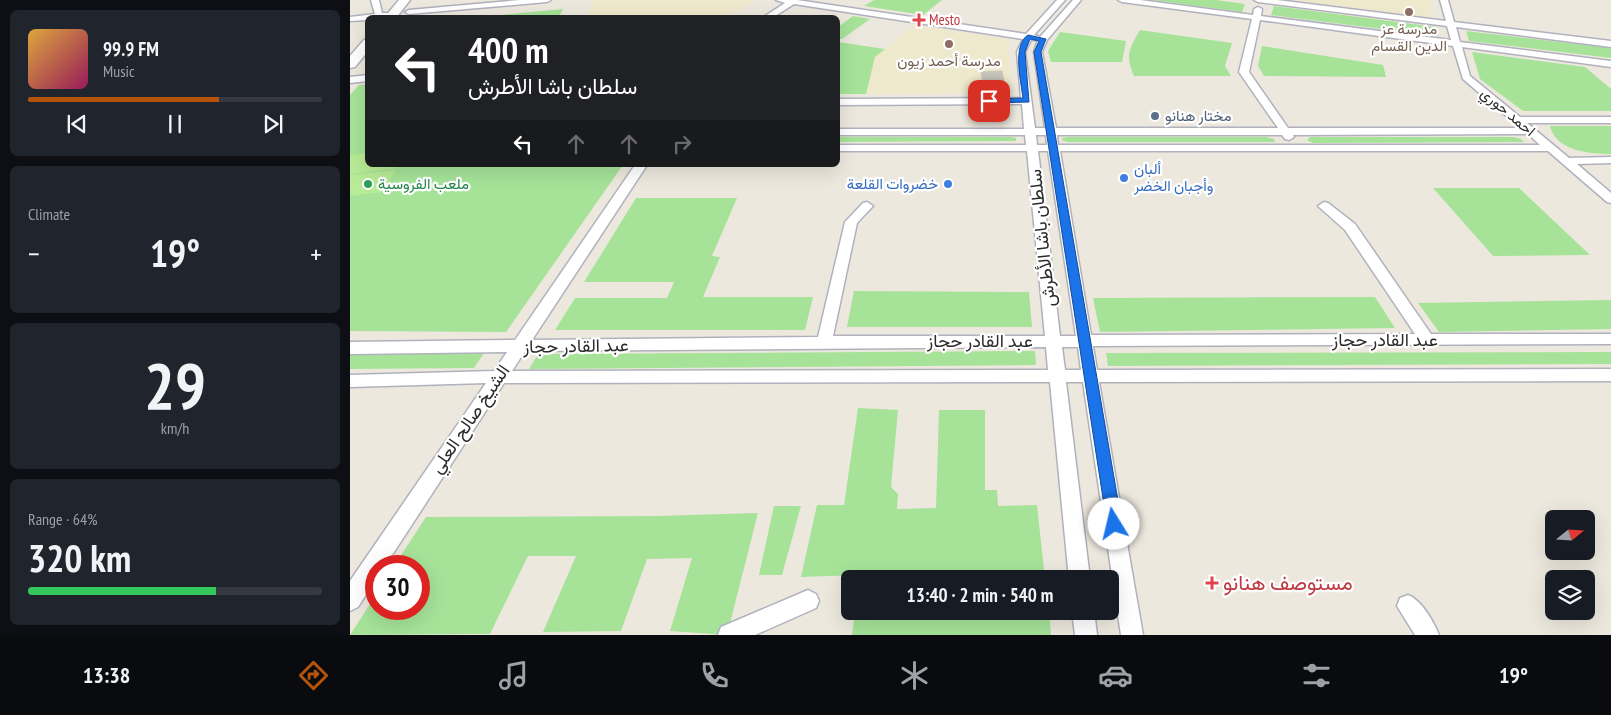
<!DOCTYPE html>
<meta charset="utf-8">
<style>
body{margin:0;font-family:"PT Sans Narrow",Vazirmatn,sans-serif;background:#20242c;color:#f1f3f6;height:100vh;display:flex;flex-direction:column;font-size:19px;white-space:nowrap}
*{box-sizing:border-box;margin:0}
p{font-size:16px;color:#9ea1a6}
.icon{flex:none;width:28px;height:28px;fill:none;stroke:currentColor;stroke-width:2;stroke-linecap:round;stroke-linejoin:round}
.map{position:relative;flex:1;overflow:hidden}
.panel{display:flex;flex-direction:column;gap:10px;padding:10px;background:#0d0f14;width:350px}
.panel>*{flex:none}
.hud{position:absolute;left:15px;top:15px;width:475px;height:152px;border-radius:8px;box-shadow:0 5px 20px #0002;background:#202124;color:#fff;overflow:hidden}
.needle{width:32px;rotate:72deg}
.buttons{position:absolute;left:1195px;top:510px;display:grid;gap:10px}
.buttons a{display:grid;place-items:center;width:50px;height:50px;border-radius:8px;background:#171b24;box-shadow:0 5px 20px #0002;font-size:25px}
.speed{position:absolute;left:15px;top:555px;display:flex;gap:10px;font-size:25px;font-weight:700;text-align:center}
.speed>*{display:grid;place-content:center;width:65px;height:65px;border-radius:50%;background:#171b24;box-shadow:0 5px 20px #0002;line-height:1}
.speed .limit{border:8px solid #d22;background:#fff;color:#111}
.pin{position:absolute;display:grid;place-items:center;width:42px;height:42px;color:#fff;margin:-21px;border-radius:10px;box-shadow:0 2px 8px #0006}
.me{position:absolute;width:55px;margin:-28px;rotate:351deg;stroke-linejoin:round;filter:drop-shadow(0 0 4px #0008)}
.turn{display:flex;align-items:center;gap:18px;height:105px;padding:0 20px;font-size:22px}
.turn .icon{width:65px;height:65px;stroke-width:2.5}
.turn b{display:block;font-size:35px;line-height:42px}
.lanes{display:flex;align-items:center;height:48px;padding:0 20px;background:#0003;justify-content:center;gap:25px;direction:ltr}
.lanes .off{opacity:.35}
.big{font-size:38px;font-weight:800;line-height:1.1}
.panel .tile{flex:1;display:flex;flex-direction:column;justify-content:center;gap:8px;min-width:0;padding:0 18px;border-radius:8px;background:#20242c}
.panel .dial{align-items:center;gap:0}
.dial b{font-size:65px;line-height:1}
.song{display:flex;align-items:center;gap:15px}
.cover{width:60px;height:60px;border-radius:8px;background:linear-gradient(135deg,hsl(40 70% 55%),hsl(330 70% 35%))}
.played{height:5px;border-radius:2px;background:linear-gradient(90deg,#b45309 65%,#363941 65%)}
.keys{display:flex;justify-content:space-around;direction:ltr}
.heat{display:flex;justify-content:space-between;align-items:center;font-size:28px;direction:ltr}
.charge{height:8px;border-radius:4px;background:linear-gradient(90deg,#34c759 64%,#363941 0)}
.trip{position:absolute;left:491px;top:570px;width:278px;height:50px;border-radius:8px;background:#171b24;box-shadow:0 5px 20px #0002;font-weight:800;line-height:50px;text-align:center}
.tabs{display:flex;height:80px;justify-content:space-around;align-items:center;background:#090b0e;color:#9ea1a6}
.tabs .icon{width:35px;height:35px}
.tabs .active{color:#b45309}
.tabs b{font-size:22px;color:#f1f3f6}
main{display:flex;flex:1;min-height:0}
.map>svg:first-child{display:block}
</style>
<main>
<section class="panel">
<div class="tile">
<div class="song"><i class="cover"></i><div><b>99.9 FM</b><p>Music</p></div></div>
<div class="played"></div>
<div class="keys"><svg class="icon" aria-label="previous" viewBox="0 0 24 24"><path d="M18 5L8 12l10 7zM5 5v14"/></svg><svg class="icon" aria-label="pause" viewBox="0 0 24 24"><path d="M8 5v14M16 5v14"/></svg><svg class="icon" aria-label="next" viewBox="0 0 24 24"><path d="M6 5l10 7-10 7zM19 5v14"/></svg></div>
</div>
<div class="tile"><p>Climate</p>
<div class="heat"><a>−</a><b class="big">19°</b><a>+</a></div>
</div>
<div class="tile dial"><b>29</b><p>km/h</p></div>
<div class="tile"><p>Range · 64%</p><b class="big">320 km</b><div class="charge"></div></div>
</section>
<div class="map">
<svg width="1261" height="635" viewBox="0 0 1261 635">
<rect width="100%" height="100%" fill="#ede8dd"/>
<!-- education -->
<g fill="#eee9cc">
<polygon points="253,0 395,0 405,1 376,17 237,17 243,1"/>
<polygon points="940,0 1080,0 1083,18 987,6"/>
<polygon points="564,25 657,39 662,93 516,94 525,57"/>
</g>
<!-- green -->
<g fill="#a6e399">
<polygon points="524,0 592,0 573,15 514,6"/>
<polygon points="802,0 866,0 895,4 892,12"/>
<polygon points="924,6 1086,27 1088,36 921,15"/>
<polygon points="213,9 209,17 129,17 130,17"/>
<polygon points="503,16 520,19 492,39 488,39 488,27"/>
<path d="M790,30L882,43L875,66L881,76H784C775,55 779,49 790,30Z"/>
<polygon points="1116,31 1261,48 1261,58 1119,41"/>
<polygon points="710,32 776,41 772,62 701,62 698,51"/>
<polygon points="488,42 535,49 525,57 516,94 488,94"/>
<polygon points="912,46 1033,65 1036,77 914,76 908,66"/>
<polygon points="1122,52 1235,67 1261,89 1261,111 1173,111 1130,79"/>
<polygon points="17,84 18,165 273,165 156,332 0,331 0,95 9,85"/>
<path d="M1200,126H1261V154C1239,154 1206,151 1200,126Z"/>
<polygon points="488,137 661,137 666,138 666,141 488,142"/>
<polygon points="717,137 916,137 924,139 925,142 717,142 712,140 712,138"/>
<polygon points="960,137 1164,137 1171,139 1174,142 963,143 957,140"/>
<polygon points="1083,188 1169,188 1240,255 1143,256"/>
<polygon points="286,198 387,198 362,256 370,257 353,297 463,297 455,330 205,330 225,298 317,298 324,282 234,282"/>
<polygon points="504,291 679,292 682,327 497,327"/>
<polygon points="1025,297 1045,328 750,332 743,298"/>
<polygon points="1261,300 1261,329 1089,332 1068,303"/>
<polygon points="685,351 686,365 179,369 188,354"/>
<polygon points="1261,352 1261,364 758,366 756,353"/>
<polygon points="134,353 124,368 0,369 0,354"/>
<polygon points="508,408 548,410 541,487 548,494 547,509 586,508 589,410 635,410 635,490 647,490 648,506 687,505 695,579 509,579 509,575 451,577 467,505 494,505"/>
<polygon points="424,506 451,506 432,575 409,575"/>
<polygon points="408,513 377,635 320,631 342,558 297,559 271,631 193,632 226,556 178,556 140,634 0,635 26,595 26,609 69,609 69,566 44,566 76,517 307,516"/>
<polygon points="505,611 699,611 701,635 502,635"/>
</g>
<!-- pitch -->
<g fill="#b8eb95">
<polygon points="17,153 18,165 48,165 46,168 0,174 0,155"/>
<polygon points="46,170 31,192 0,196 0,175"/>
</g>
<!-- building -->
<polygon fill="#c8c5bc" stroke="#c8c5b6" points="652,71 655,88 634,89 631,72"/>
<g fill="none" stroke-linecap="round" stroke-linejoin="round">
<defs>
<g id="street">
<polygon points="21,0 29,0 32,13 42,13 46,15 41,18 18,18 18,20 0,21 0,17 25,14"/>
<polygon points="170,0 201,0 197,2 59,14 55,12 59,10"/>
<path d="M426,0H447L676,34L707,0H715L684,35L690,37L723,0H731L697,40L692,52L706,128H928L889,72L902,19L772,2L768,0H790L903,15L904,9L908,7L912,9L911,16L1101,40L1097,26L908,2L904,0H927L1096,21L1090,0H1098L1104,22L1261,41V47L1106,27L1110,42L1261,61V67L1112,47L1120,76L1170,117H1261V123H1177L1219,158L1261,157V163L1227,164L1261,193V203L1257,202L1198,151H710L741,335L1065,334L995,230L968,206L974,202L978,203L1005,224L1081,334H1261V344L743,346L747,370L1261,369V381L749,382L793,635H771L733,382H716L740,579H719L700,382L154,383L35,566H26V579L8,607L0,611V581L136,383L0,387V375L144,371L157,352L0,354V342L165,340L285,165H297L182,340L468,337L495,222L513,203L517,202L523,206L507,223L483,336H695L677,151H488V145H676L675,135H488V129H674L672,104L488,105V99L671,98L667,52L673,39L444,4L422,18H412L435,3ZM910,20L1103,46L1113,79L1170,128H938L899,72ZM681,40H688L684,52L695,128H685L675,52ZM1178,134L1190,145H708L707,135H932L935,139L939,140L944,137L943,135ZM686,135H696L697,145H687ZM688,151H698L726,336H710ZM696,347L698,370L162,371L175,351ZM712,347H728L731,370H715Z"/>
<polygon points="18,75 18,81 0,83 0,77"/>
<polygon points="458,590 466,594 469,601 466,608 405,635 368,635 371,627"/>
<path d="M1058,595C1072,601 1083,621 1089,635H1065L1047,606L1050,598Z"/>
<polygon points="722,611 744,611 747,635 725,635"/>
</g>
<g id="secondary">
<polygon points="49,0 60,0 46,18 34,18"/>
<polygon points="18,39 18,51 5,67 0,68 0,56 14,40"/>
</g>
</defs>
<!-- street casing -->
<use href="#street" stroke="#b1b1be" stroke-width="3"/>
<!-- secondary casing -->
<use href="#secondary" stroke="#b1b1be" stroke-width="3"/>
<!-- street -->
<use href="#street" fill="#fff" fill-rule="evenodd"/>
<!-- secondary -->
<use href="#secondary" fill="#fff" fill-rule="evenodd"/>
</g>
<!-- route -->
<path fill="#1a73e8" stroke="#114b97" d="M678,35L696,39L691,52L772,524L770,528L764,530L759,528L757,524L684,52L689,41L680,39L675,52L679,102L639,103L635,101L639,99L673,98C671,82 662,45 678,35Z"/>
<!-- markers -->
<g fill="#8d6e63" stroke="#fff" stroke-width="2">
<circle cx="1059" cy="12" r="5"/>
<circle cx="599" cy="44" r="5"/>
</g>
<g fill="#e0444e" stroke="#fff" stroke-width="2">
<path d="M566.5 12.5h5v5h5v5h-5v5h-5v-5h-5v-5h5z"/>
<path d="M859.5 575.5h5v5h5v5h-5v5h-5v-5h-5v-5h5z"/>
</g>
<circle fill="#5c6f8a" stroke="#fff" stroke-width="2" cx="805" cy="116" r="5"/>
<g fill="#3f7fe0" stroke="#fff" stroke-width="2">
<circle cx="774" cy="178" r="5"/>
<circle cx="598" cy="184" r="5"/>
</g>
<circle fill="#2e9e5b" stroke="#fff" stroke-width="2" cx="18" cy="184" r="5"/>
<g text-anchor="middle" stroke-width="4.5" stroke-linejoin="round" paint-order="stroke">
<!-- far-health labels -->
<g font-size="15" fill="#be3a42" stroke="#fff" text-anchor="start">
<text x="579" y="25">Mesto</text>
</g>
<!-- far-education labels -->
<g font-size="15" fill="#785e54" stroke="#fff">
<text x="1059" y="34">مدرسة عز<tspan x="1059" dy="17">الدين القسام</tspan></text>
<text x="599" y="66">مدرسة أحمد زيون</text>
</g>
<!-- far-street labels -->
<g font-size="15" fill="#2b2b2b" stroke="#fff">
<text transform="translate(1158 112) rotate(40)" y="5">احمد حوري</text>
</g>
<!-- far-service labels -->
<g font-size="15" fill="#4e5e75" stroke="#fff" text-anchor="start">
<text x="815" y="121">مختار هنانو</text>
</g>
<!-- far-shop labels -->
<g font-size="15" fill="#366cbe" stroke="#fff" text-anchor="start">
<text x="784" y="174">ألبان<tspan x="784" dy="17">وأجبان الخضر</tspan></text>
<text x="588" y="189" text-anchor="end">خضروات القلعة</text>
</g>
<!-- far-leisure labels -->
<g font-size="15" fill="#27864d" stroke="#fff" text-anchor="start">
<text x="28" y="189">ملعب الفروسية</text>
</g>
<!-- street labels -->
<g font-size="18" fill="#2b2b2b" stroke="#fff">
<text transform="translate(692 238) rotate(-96)" y="6">سلطان باشا الأطرش</text>
<text x="1035" y="346">عبد القادر حجاز</text>
<text x="630" y="347">عبد القادر حجاز</text>
<text transform="translate(226 346) rotate(-1)" y="6">عبد القادر حجاز</text>
<text transform="translate(120 419) rotate(-56)" y="6">الشيخ صالح العلي</text>
</g>
<!-- near-health labels -->
<g font-size="21" fill="#be3a42" stroke="#fff" text-anchor="start">
<text x="873" y="590">مستوصف هنانو</text>
</g>
</g>
</svg>
<div class="buttons">
<a><svg class="needle" viewBox="-14 -14 28 28"><path d="M0-13l5 13h-10z" fill="#e53935"/><path d="M0 13l5-13h-10z" fill="#9ea1a6"/></svg></a>
<a><svg class="icon" aria-label="layers" viewBox="0 0 24 24"><path d="M12 4l9 5-9 5-9-5zM3 14l9 5 9-5"/></svg></a>
</div>
<div class="speed"><div class="limit">30</div></div>
<div class="pin" style="left:639px;top:101px;background:#d93025"><svg class="icon" aria-label="arrive" viewBox="0 0 24 24"><path d="M6 21V4h12l-3 4 3 4H6"/></svg></div>
<svg class="me" style="left:764px;top:524px" viewBox="-20 -20 40 40"><circle r="19" fill="#fff"/><path d="M0-13L10 11 0 6-10 11z" fill="#1a73e8"/></svg>
<div class="trip">13:40 · 2 min · 540 m</div>
<div class="hud">
<div class="turn"><svg class="icon" aria-label="left" viewBox="0 0 24 24"><path d="M17 20v-9H6M10 6l-5 5 5 5"/></svg><div><b>400 m</b>سلطان باشا الأطرش</div></div>
<div class="lanes"><svg class="icon" aria-label="left" viewBox="0 0 24 24"><path d="M17 20v-9H6M10 6l-5 5 5 5"/></svg><svg class="icon off" aria-label="ahead" viewBox="0 0 24 24"><path d="M12 20V5M6 11l6-6 6 6"/></svg><svg class="icon off" aria-label="ahead" viewBox="0 0 24 24"><path d="M12 20V5M6 11l6-6 6 6"/></svg><svg class="icon off" aria-label="right" viewBox="0 0 24 24"><path d="M7 20v-9h11M14 6l5 5-5 5"/></svg></div>
</div>
</div>
</main>
<nav class="tabs">
<b>13:38</b>
<svg class="icon active" aria-label="directions" viewBox="0 0 24 24"><path d="M12 3l9 9-9 9-9-9zM9 14v-3h6M13 9l2 2-2 2"/></svg>
<svg class="icon" aria-label="music" viewBox="0 0 24 24"><path d="M9 18V5l10-2v13"/><circle cx="6" cy="18" r="3"/><circle cx="16" cy="16" r="3"/></svg>
<svg class="icon" aria-label="phone" viewBox="0 0 24 24"><path d="M5 4h4l2 5-3 2q2 4 5 5l2-3 5 2v4C11 20 4 13 5 4z"/></svg>
<svg class="icon" aria-label="climate" viewBox="0 0 24 24"><path d="M12 3v18M4 7l16 10M4 17L20 7"/></svg>
<svg class="icon" aria-label="car" viewBox="0 0 24 24"><path d="M5 17H2v-5l4-1 3-4h7l3 4 3 1v5h-3M9 17h6M6 11h13"/><circle cx="7" cy="17" r="2"/><circle cx="17" cy="17" r="2"/></svg>
<svg class="icon" aria-label="filters" viewBox="0 0 24 24"><path d="M4 7h16M4 17h16"/><circle cx="9" cy="7" r="2"/><circle cx="15" cy="17" r="2"/></svg>
<b>19°</b>
</nav>
